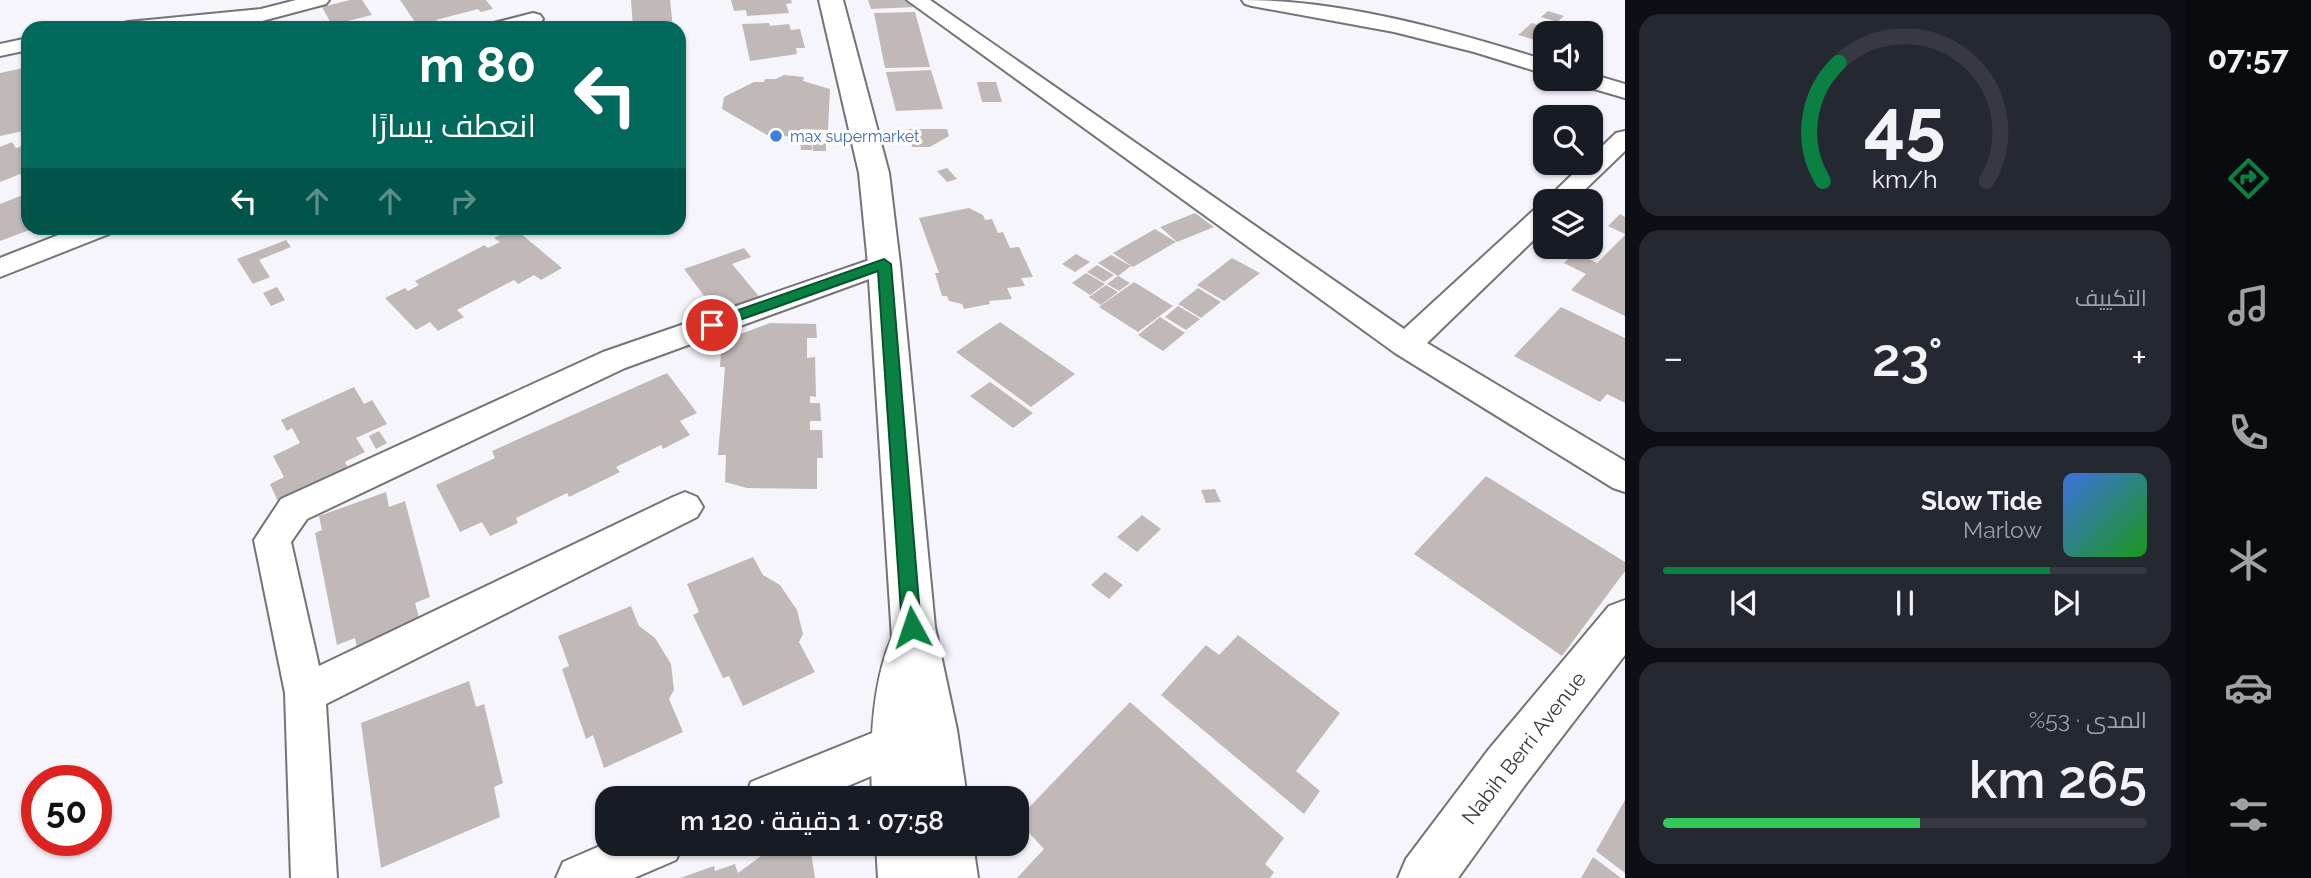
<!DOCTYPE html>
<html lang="ar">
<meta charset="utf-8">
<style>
body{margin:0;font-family:Raleway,Cairo,sans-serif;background:#242831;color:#f1f3f6;direction:rtl;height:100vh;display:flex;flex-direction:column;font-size:26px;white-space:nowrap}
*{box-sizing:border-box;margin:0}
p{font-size:23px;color:#9ea1a6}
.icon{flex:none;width:38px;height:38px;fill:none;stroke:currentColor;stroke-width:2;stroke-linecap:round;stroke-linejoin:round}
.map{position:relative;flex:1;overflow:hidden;direction:ltr}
.drawer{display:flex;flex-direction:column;gap:14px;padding:14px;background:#0d0f14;width:560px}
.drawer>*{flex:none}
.banner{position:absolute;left:21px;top:21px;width:665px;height:214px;border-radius:21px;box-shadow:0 2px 5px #0004;direction:rtl;background:#00695c;color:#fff;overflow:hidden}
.buttons{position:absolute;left:1533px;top:21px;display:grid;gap:14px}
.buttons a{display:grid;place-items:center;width:70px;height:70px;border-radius:14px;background:#171b24;box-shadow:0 2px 5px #0004;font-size:35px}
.speed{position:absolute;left:21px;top:765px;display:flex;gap:14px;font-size:35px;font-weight:700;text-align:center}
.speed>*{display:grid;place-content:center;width:91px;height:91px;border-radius:50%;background:#171b24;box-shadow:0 2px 5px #0004;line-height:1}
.speed .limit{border:10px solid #d22;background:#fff;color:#111}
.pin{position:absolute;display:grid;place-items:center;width:60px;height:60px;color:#fff;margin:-30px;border:4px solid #fff;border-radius:50%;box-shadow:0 2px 7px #0007}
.me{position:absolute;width:77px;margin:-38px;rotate:355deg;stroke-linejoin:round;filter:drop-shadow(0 0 5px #0008)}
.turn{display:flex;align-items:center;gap:24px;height:147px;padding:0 35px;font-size:32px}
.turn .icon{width:91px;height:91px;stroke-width:2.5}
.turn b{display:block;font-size:49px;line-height:60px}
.lanes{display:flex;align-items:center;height:66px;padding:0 35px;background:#0003;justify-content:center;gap:35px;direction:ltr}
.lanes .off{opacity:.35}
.big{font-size:52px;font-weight:600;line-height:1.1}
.drawer .tile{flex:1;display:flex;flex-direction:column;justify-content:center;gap:10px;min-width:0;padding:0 24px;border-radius:21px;background:#242831}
.drawer .dial{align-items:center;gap:0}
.dial svg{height:182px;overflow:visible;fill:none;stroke:#363941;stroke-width:7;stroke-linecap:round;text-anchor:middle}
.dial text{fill:#f1f3f6;stroke:none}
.song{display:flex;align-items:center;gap:21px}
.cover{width:84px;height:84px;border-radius:10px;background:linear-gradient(135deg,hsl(220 70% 55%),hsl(120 70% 35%))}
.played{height:7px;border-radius:4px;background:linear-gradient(90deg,#0b8043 80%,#363941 80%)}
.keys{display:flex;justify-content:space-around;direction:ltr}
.heat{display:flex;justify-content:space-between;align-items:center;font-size:38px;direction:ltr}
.charge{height:10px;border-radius:5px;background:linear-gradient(90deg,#34c759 53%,#363941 0)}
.trip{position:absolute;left:595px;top:786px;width:434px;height:70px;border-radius:21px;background:#171b24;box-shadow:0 2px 5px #0004;font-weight:600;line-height:70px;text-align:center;direction:rtl}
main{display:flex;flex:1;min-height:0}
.dock{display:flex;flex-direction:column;width:126px;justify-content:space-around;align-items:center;background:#090b0e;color:#9ea1a6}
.dock .icon{width:49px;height:49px}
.dock .current{color:#0b8043}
.dock b{font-size:32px;color:#f1f3f6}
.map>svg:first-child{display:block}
</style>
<main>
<nav class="dock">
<b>07:57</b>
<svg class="icon current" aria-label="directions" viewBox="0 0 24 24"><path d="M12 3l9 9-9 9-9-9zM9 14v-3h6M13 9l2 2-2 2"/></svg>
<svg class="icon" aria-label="music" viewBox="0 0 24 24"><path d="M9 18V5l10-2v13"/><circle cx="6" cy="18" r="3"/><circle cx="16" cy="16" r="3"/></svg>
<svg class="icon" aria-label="phone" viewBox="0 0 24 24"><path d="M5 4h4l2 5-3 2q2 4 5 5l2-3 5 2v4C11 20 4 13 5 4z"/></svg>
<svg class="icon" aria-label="climate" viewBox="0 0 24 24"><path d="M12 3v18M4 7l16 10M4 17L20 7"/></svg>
<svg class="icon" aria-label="car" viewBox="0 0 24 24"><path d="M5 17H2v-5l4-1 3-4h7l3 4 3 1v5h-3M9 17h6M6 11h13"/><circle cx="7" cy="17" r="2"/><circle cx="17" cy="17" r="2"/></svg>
<svg class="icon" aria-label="filters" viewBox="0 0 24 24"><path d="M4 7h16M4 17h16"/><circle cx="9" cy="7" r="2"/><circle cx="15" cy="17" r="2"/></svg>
</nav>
<section class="drawer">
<div class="tile dial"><svg viewBox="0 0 100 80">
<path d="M14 69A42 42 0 1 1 86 69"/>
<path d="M14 69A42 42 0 0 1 21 17" stroke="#0b8043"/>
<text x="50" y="56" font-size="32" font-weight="700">45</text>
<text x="50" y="72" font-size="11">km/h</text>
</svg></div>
<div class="tile"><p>التكييف</p>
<div class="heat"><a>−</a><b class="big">23°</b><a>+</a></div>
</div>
<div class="tile">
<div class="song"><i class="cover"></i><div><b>Slow Tide</b><p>Marlow</p></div></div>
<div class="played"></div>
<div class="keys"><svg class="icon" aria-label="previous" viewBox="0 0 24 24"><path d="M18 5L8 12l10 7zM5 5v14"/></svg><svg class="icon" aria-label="pause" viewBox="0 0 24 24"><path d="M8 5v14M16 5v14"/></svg><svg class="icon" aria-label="next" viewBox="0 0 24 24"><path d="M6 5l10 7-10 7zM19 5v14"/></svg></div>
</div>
<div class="tile"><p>المدى · 53%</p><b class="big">265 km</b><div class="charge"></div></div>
</section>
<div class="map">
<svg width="1625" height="878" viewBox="0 0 1625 878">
<rect width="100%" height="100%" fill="#f6f5fc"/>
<!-- building -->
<g fill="#c1b9b7">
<polygon points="350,0 362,0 372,15 332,25 322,7"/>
<polygon points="400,0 486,0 493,9 481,12 478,9 436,20 438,22 434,23 435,26 430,28 428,25 423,26 420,21 415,22"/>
<polygon points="631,0 670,0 673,28 633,28"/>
<polygon points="731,0 791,0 792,3 786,4 789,13 747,16 746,10 734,11"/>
<polygon points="868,0 905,0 916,7 871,9"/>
<polygon points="1548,11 1564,16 1557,22 1541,17"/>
<polygon points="915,12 930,67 885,68 874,13"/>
<polygon points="769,23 770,26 789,24 791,30 800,29 805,48 796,48 797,54 750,61 742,24"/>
<polygon points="1532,23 1548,28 1535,40 1518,35"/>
<polygon points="28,67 28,130 0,136 0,73"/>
<polygon points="931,70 943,109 896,111 886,72"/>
<polygon points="784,75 804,77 803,81 830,89 828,130 800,129 800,135 797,137 767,135 722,109 724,97 754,82 764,82 765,79 776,79"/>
<polygon points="977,82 996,82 1002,102 982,102"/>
<polygon points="909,129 947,129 949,136 930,147 912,147"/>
<polygon points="800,139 811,139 812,150 801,150"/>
<polygon points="826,139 826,151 813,151 812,140"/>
<polygon points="12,142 16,148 28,144 28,171 0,182 0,147"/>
<polygon points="947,168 957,179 947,182 937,171"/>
<polygon points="28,193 28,228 35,228 0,241 0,204"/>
<polygon points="969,208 983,215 985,220 992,219 998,233 1003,232 1010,248 1019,247 1033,277 1021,278 1025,286 1007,288 1012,299 989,301 990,304 964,309 962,304 949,301 947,296 942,296 935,273 939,273 919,218"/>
<polygon points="1195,213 1214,227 1177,242 1160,227"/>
<polygon points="1620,214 1625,217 1625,234 1608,226"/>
<polygon points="514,228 562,268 541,280 534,275 518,284 514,280 457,310 464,317 438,331 430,322 416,330 385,298 405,288 408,291 419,285 415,281 479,248 484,245 488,248 500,242 494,238"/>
<polygon points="1155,229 1176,242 1133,267 1113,253"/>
<polygon points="1625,235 1625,316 1571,290 1586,274 1564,263 1575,253 1597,263"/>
<polygon points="286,240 291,247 259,260 270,277 253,284 237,259"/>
<polygon points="744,248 751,257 732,264 762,300 720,317 684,269"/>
<polygon points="1076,254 1090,262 1075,272 1062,264"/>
<polygon points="1111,255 1131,266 1118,276 1098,263"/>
<polygon points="1232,258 1260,273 1224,301 1197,285"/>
<polygon points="1097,265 1114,275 1104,282 1087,272"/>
<polygon points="1086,273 1105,284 1090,295 1072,283"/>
<polygon points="1118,276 1130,283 1119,291 1107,284"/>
<polygon points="1134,282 1173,306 1138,332 1099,307"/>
<polygon points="1106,285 1118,292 1101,305 1089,297"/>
<polygon points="277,287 285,300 271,306 263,293"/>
<polygon points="1198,288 1221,302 1201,318 1178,304"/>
<polygon points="1178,306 1200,319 1186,330 1165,317"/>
<polygon points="1561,307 1625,338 1625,403 1607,394 1600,402 1514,356"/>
<polygon points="1160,317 1185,333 1163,351 1138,335"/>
<polygon points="1000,322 1075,374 1031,407 956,352"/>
<polygon points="770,323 816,324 817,338 807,338 807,358 815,357 816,397 810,396 810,403 820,403 821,421 810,421 810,430 822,430 823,458 817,458 817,489 747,488 725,482 726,455 718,455 725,367 720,367 722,341"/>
<polygon points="667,373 697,413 680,421 690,435 663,449 661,445 616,467 620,472 569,497 567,493 516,518 518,523 490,536 482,522 460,532 436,485 495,458 492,451"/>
<polygon points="990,382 1033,413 1013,428 970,396"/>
<polygon points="354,387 364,404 372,400 387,424 356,438 365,452 345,462 350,472 280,506 270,484 284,477 273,456 300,443 292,428 287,431 281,420"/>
<polygon points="379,431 387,443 376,449 369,436"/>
<polygon points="1486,476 1625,562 1625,571 1562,656 1414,554"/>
<polygon points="1215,489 1221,502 1206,503 1201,490"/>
<polygon points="386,492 389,507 405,501 430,597 415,603 420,621 357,647 355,638 337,645 315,533 322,530 319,516"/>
<polygon points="1142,515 1161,529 1137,552 1117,537"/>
<polygon points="753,557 763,575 780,585 797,610 803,634 799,642 815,672 743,706 729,676 723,678 693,615 699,612 687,584"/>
<polygon points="1105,572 1123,585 1109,599 1091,585"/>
<polygon points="631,606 639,626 655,638 671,664 674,690 669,699 683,732 604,768 593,735 586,739 562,669 569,666 558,636"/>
<polygon points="1238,635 1340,713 1296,771 1320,791 1304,814 1161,695 1206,645 1219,655"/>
<polygon points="469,681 476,707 484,704 503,783 494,787 500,817 381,868 361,723"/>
<polygon points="1130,702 1284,838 1265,864 1274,872 1270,878 1017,878 1044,849 1017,820"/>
<polygon points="1625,800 1625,873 1596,851"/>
<polygon points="802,844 803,847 810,846 815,878 680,878 714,866 715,871 735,864 738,873 776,845"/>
<polygon points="1593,857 1621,878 1581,878"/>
</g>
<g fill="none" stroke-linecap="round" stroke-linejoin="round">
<defs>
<g id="minor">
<polygon points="296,0 329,0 326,4 262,21 192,28 118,28 121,24 128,22 261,9"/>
<polygon points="907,0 930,0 1404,329 1536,208 1545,206 1545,229 1427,343 1625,461 1625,492 1613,488 1395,353"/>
<path d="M1242,0C1344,0 1448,30 1545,60V74L1474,52L1394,32L1252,6L1245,4Z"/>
<polygon points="533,13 540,15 543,19 540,23 522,28 487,28 490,24"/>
<polygon points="28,38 28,50 0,56 0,44"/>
<polygon points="1591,74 1625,84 1625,98 1577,84 1574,79 1591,79"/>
<polygon points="1625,131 1625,151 1573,201 1545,201 1584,163 1591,163 1591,157 1616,133"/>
<polygon points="76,228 112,228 109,234 0,277 0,258"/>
<polygon points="884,255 894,258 898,264 894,270 625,368 307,519 291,542 319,666 673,497 685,492 697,497 703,507 697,517 326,704 337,878 291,878 285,693 254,540 281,499 603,352"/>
<polygon points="914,716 929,722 935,737 929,752 819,798 745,798 751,782"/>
<polygon points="607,843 683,844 676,860 634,878 556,878 563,862"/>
</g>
<g id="secondary">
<path d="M819,0H843L889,173L900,264L935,627L957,730L967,798H872C870,748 871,684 892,638L868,264L859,173Z"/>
<polygon points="1625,600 1625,655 1525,785 1458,878 1398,878 1406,859 1489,749 1609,606"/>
<polygon points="876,844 973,844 978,878 878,878"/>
</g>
</defs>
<!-- minor casing -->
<use href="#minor" stroke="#737379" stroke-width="4"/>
<!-- secondary casing -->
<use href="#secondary" stroke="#737379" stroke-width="4"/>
<!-- minor -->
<use href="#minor" fill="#fff" fill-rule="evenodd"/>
<!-- secondary -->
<use href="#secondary" fill="#fff" fill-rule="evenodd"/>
</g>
<!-- route -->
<polygon fill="#0b8043" stroke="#07532c" stroke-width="2" points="884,259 891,264 921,627 918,633 912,636 905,633 902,627 878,271 717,328 707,328 705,325 707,321"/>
<!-- markers -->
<circle fill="#3f7fe0" stroke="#fff" stroke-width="2.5" cx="776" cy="136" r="7"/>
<g text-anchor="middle" stroke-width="6" stroke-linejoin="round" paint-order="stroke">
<!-- far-shop labels -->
<g font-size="16" fill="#366cbe" stroke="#fff" text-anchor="start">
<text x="790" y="142">max supermarket</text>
</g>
<!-- near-street labels -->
<g font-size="21" fill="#38383b" stroke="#fff">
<text transform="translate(1524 748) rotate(-52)" y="7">Nabih Berri Avenue</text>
</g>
</g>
</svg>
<div class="buttons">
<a><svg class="icon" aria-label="sound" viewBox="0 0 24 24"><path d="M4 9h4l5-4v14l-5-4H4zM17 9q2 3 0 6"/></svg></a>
<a><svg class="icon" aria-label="search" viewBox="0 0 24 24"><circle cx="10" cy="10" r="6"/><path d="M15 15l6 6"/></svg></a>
<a><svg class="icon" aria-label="layers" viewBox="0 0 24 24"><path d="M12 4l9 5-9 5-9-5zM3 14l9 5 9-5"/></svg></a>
</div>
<div class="speed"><div class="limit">50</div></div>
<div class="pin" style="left:712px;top:325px;background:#d93025"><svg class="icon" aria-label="arrive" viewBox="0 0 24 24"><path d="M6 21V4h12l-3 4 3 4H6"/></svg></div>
<svg class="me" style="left:912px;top:627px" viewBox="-20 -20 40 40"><path d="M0-17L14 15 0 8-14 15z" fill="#0b8043" stroke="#fff" stroke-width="4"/></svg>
<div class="trip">07:58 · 1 دقيقة · 120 m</div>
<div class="banner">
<div class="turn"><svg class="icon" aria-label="left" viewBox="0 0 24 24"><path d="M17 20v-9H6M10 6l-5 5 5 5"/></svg><div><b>80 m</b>انعطف يسارًا</div></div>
<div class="lanes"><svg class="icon" aria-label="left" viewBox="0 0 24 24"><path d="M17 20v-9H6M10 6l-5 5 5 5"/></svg><svg class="icon off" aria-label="ahead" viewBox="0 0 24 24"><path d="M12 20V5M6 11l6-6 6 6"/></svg><svg class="icon off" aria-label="ahead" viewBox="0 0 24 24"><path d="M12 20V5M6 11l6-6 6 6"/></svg><svg class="icon off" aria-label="right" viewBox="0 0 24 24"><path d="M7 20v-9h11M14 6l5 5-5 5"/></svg></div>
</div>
</div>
</main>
